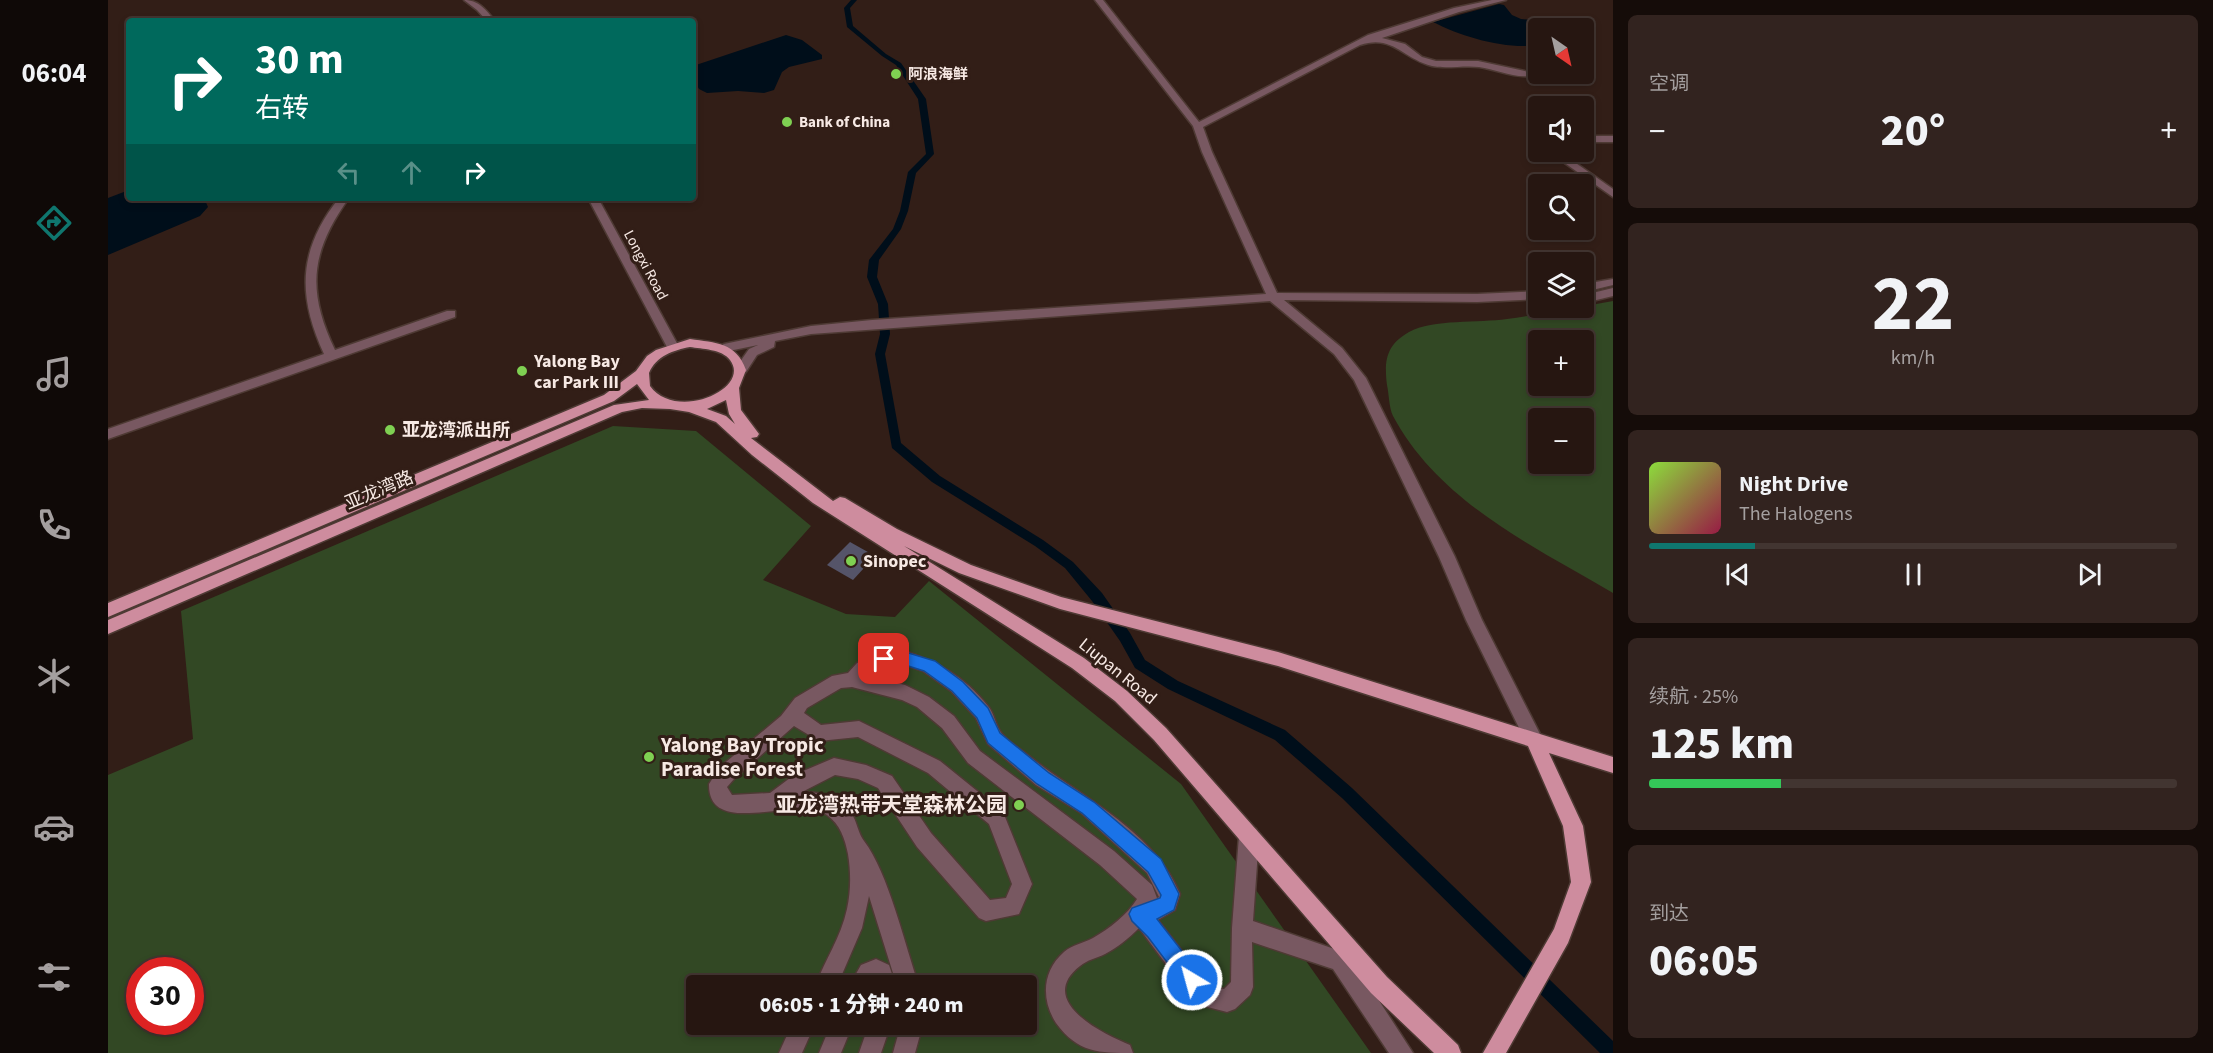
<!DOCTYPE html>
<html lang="zh">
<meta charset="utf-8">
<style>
body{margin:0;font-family:"Source Sans 3","Noto Sans SC",sans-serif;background:#32231f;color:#f1f3f6;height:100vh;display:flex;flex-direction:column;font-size:22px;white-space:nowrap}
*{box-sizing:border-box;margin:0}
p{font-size:20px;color:#a49f9f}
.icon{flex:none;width:33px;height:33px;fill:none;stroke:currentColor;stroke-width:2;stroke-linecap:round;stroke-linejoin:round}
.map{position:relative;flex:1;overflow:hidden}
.details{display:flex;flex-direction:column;gap:15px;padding:15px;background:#150c09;width:600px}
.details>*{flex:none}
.banner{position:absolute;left:18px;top:18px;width:570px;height:183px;border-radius:6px;box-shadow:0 3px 9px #0003,0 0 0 2px #423531;background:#00695c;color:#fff;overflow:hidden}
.needle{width:39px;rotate:146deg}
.controls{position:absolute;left:1420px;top:18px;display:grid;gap:12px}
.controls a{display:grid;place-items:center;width:66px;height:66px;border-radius:6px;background:#261611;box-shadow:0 3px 9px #0003,0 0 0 2px #423531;font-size:30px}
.speed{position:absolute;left:18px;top:957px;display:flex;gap:12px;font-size:30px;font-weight:700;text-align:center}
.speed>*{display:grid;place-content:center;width:78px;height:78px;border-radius:50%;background:#261611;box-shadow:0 3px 9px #0003,0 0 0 2px #423531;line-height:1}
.speed .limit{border:9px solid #d22;background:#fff;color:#111}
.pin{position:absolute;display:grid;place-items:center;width:51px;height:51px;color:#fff;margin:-26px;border-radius:12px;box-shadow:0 3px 9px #0006}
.me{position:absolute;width:66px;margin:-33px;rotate:323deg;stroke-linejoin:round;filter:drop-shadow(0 0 4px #0008)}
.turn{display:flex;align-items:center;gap:21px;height:126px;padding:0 30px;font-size:27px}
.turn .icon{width:78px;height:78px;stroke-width:2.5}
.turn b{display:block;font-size:42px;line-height:51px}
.lanes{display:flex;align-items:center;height:57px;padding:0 30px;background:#0003;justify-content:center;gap:30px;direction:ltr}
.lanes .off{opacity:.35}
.big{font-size:45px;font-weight:800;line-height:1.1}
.details .widget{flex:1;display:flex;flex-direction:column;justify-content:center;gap:9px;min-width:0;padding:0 21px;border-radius:9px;background:#32231f}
.details .dial{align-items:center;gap:0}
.dial b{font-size:78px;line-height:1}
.song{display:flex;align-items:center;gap:18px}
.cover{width:72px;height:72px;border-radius:9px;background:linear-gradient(135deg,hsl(90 70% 55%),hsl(340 70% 35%))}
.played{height:6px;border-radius:3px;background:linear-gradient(90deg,#0f766e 20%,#423531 20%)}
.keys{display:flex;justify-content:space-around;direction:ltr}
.heat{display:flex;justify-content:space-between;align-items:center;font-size:33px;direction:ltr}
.charge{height:9px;border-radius:4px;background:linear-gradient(90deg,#34c759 25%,#423531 0)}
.trip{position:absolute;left:578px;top:975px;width:351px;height:60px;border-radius:6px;background:#261611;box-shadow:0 3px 9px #0003,0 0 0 2px #423531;font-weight:800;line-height:60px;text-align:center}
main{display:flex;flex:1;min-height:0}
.tabs{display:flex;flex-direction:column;width:108px;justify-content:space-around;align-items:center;background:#0f0907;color:#a49f9f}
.tabs .icon{width:42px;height:42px}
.tabs .selected{color:#0f766e}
.tabs b{font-size:27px;color:#f1f3f6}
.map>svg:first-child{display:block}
</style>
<main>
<nav class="tabs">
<b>06:04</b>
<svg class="icon selected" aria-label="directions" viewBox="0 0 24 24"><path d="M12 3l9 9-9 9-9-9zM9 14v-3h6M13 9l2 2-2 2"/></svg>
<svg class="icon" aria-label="music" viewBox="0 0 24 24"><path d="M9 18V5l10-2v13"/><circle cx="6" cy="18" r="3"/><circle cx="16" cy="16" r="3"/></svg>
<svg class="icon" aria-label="phone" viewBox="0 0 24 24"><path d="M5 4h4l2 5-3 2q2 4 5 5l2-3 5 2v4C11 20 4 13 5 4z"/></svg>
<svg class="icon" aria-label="climate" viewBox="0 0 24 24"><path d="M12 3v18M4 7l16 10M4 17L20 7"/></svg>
<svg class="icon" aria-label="car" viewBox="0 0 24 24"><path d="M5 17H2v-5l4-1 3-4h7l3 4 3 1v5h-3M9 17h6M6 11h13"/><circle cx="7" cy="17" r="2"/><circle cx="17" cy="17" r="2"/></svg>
<svg class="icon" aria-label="filters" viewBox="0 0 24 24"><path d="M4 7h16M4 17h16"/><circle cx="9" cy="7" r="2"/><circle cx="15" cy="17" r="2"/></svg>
</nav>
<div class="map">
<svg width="1505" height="1053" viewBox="0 0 1505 1053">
<rect width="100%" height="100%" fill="#321e17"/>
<!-- green -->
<g fill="#324824" fill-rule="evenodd">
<path d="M1505,301V593C1425,546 1331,502 1285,416C1281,408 1281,394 1279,385C1276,361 1278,345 1301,332C1325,319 1371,323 1399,319C1436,314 1470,307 1505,301ZM1431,340H1476V386H1431ZM1431,418H1476V464H1431Z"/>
<path d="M505,426L588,431L703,526L655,580L738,614L787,617L821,581L1073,784L1263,1053H0V775L85,739L73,611ZM32,970H82V1022H32ZM588,986H918V1024H588Z"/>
</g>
<!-- water -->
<g fill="#000e1a">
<path d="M1391,4L1396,5L1404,15L1413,19L1424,20L1436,28H1431V45C1398,50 1354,37 1325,22Z"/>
<polygon points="678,35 694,40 714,55 714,59 681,67 674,72 666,90 656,93 630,91 599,93 591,89 587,82 585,66"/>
<polygon points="21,190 21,198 96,198 100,207 92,216 0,255 0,198"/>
</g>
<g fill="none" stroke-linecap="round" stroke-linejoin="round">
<!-- canal -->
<polygon fill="#000e1a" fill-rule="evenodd" points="743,0 749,0 742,8 745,26 778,54 793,63 818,99 826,154 808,173 800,211 793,229 771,260 769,277 780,304 782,334 777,354 793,443 832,476 935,540 965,562 994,593 1022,633 1037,660 1070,681 1177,730 1244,788 1505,1041 1505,1053 1492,1053 1234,798 1167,740 1060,689 1027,668 1012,641 984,601 957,568 927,546 824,482 784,448 767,354 772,334 770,304 759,277 761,260 785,229 792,211 800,172 818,154 810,99 788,65 774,56 739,27 736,8"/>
</g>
<!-- building -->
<polygon fill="#555469" points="742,542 767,556 745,580 719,565"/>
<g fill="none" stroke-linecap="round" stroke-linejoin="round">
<defs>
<g id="minor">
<path d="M356,0C371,0 378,10 387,21H379L369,10Z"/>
<path d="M987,0H995L1091,122L1260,35L1346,8L1384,0H1398L1351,12L1274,38L1297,44L1314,57L1328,61H1370L1421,72V76C1405,78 1387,69 1371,67C1356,65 1339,69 1324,66C1295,59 1285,34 1252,45L1095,127L1104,152L1169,293L1369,294L1431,291V299L1369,302L1176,300L1234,348L1258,378L1347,557L1374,620L1432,734L1435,740L1432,746L1426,748L1420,746L1358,620L1331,557L1246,380L1226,354L1162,301L703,334L667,341L666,347L649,355L638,372L633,373L627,369L641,349L650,345L616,352L610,348L616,344L703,326L764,320L1158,294L1094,152L1085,126Z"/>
<rect x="1476" y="136" width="29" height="6"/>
<polygon points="1441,152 1452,152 1505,189 1505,197"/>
<path d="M231,198H241C203,251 198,290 227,350L339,311H347V317L0,439V429L216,354C189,295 190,250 231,198Z"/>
<polygon points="480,198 490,198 571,347 569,350 565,351 559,347"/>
<polygon points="1505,279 1505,285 1476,292 1476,284"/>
<polygon points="1505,288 1505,296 1476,303 1476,295"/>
<path d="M794,650C830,662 856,676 880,706C886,713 887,723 892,731C897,739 908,746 916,752C968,795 1045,828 1072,894L1067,910L1050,920L1102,987L1116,989L1123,982L1124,928L1131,836L1134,829L1141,827L1148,829L1151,836L1145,921L1264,962L1268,969L1264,976L1257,979L1305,1053H1281L1225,969L1144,942L1145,987L1142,995L1127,1009L1119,1012L1088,1004L1031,928C1021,938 1009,948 997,954C989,958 979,960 972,966C927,1001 995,1034 1022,1045L1025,1053C991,1053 970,1053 948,1023C933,1000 934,971 956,952C964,945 976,943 985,938C1001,929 1020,914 1029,899L992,865L860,763L834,728L809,707L794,700L744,687L733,688L699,708L696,713L713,725L751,721L832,761L895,812L924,884L911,914L878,921L871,918L809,847L770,788L750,779L727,775L694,792C707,792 722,794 733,802C750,815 747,828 756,841C780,872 797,945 811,986H789L761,896L754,928L729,986H707C717,960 733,937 739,909C743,891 743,872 740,854C737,839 732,824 719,815C690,794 600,840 601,784L612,767L673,716L687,698L724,676L740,673L749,663L776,652ZM794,664L815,671L843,691L868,718L880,744L928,785L973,813L1039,873L1051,897L1049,898L1044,885L1006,851L872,751L846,716L821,697L797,685L758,676L778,666ZM686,726L711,741L750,737L820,773L881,824L904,884L898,898L882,900L823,833L784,776L758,765L726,758L686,775L662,793L624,795L619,787L626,779Z"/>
<polygon points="768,959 781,965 788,986 766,986 766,982 764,986 741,986 753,965"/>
<polygon points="684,1024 707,1024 694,1053 671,1053"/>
<polygon points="723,1024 745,1024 733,1053 711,1053"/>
<polygon points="761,1024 783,1024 773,1053 751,1053"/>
<polygon points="793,1024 815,1024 807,1053 785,1053"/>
</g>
<path id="major" d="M582,339C608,343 628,342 638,370L631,388L633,410L651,434L649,437L643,438L725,501L732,497L737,498L789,529L863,565L953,597L1170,652L1505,757V773L1441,753L1475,826L1483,882L1460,943L1398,1053H1375L1446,929L1463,882L1455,826L1420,746L1170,666L952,609L851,573L796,546L976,658L1019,691L1058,728L1279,977L1350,1045L1353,1053H1326L1263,993L1046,740L1007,701L964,668L705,503L644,455L608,422L581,412L562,409L534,408L514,412L0,634V620L506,405L541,400L529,384L506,401L0,617V603L496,395L528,371L539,356L548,350ZM582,347C594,349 614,349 622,360C644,389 568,422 542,386L541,373C548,356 566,350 582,347ZM618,400L621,414L627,424L618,416L599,409Z"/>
</defs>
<!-- minor casing -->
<use href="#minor" stroke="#4e3a34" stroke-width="3"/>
<!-- major casing -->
<use href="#major" stroke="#4e3a34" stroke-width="3"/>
<!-- minor -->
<use href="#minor" fill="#785861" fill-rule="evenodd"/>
<!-- major -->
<use href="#major" fill="#ce8c9e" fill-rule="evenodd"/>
</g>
<!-- route -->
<polygon fill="#1a73e8" stroke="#114b97" stroke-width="1.5" points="794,651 827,661 855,682 880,708 892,733 941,773 986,802 1053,859 1071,894 1066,910 1049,919 1091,973 1094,980 1091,986 1084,989 1077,986 1040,937 1024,921 1021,914 1024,908 1052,898 1053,895 1040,872 974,813 929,784 880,743 869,718 844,691 816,671 794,664 776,666 771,664 769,659 771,655"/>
<!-- markers -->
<g fill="#7fd052" stroke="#321e17" stroke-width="2">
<circle cx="788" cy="74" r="6"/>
<circle cx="679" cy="122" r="6"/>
<circle cx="414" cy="371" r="6"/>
<circle cx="282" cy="430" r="6"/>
<circle cx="743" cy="561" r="6"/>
<circle cx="541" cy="757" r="6"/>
<circle cx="911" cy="805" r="6"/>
</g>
<g text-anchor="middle" stroke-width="6" stroke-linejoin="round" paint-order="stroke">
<!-- far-poi labels -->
<g font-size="15" font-weight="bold" fill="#f7e9e4" stroke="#321e17" text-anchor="start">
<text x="800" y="79">阿浪海鲜</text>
<text x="691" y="127">Bank of China</text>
</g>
<!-- far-street labels -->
<g font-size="15" fill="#f7e9e4" stroke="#321e17">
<text transform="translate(538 265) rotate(62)" y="5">Longxi Road</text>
</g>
<!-- poi labels -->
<g font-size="18" font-weight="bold" fill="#f7e9e4" stroke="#321e17" text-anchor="start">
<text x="426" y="367">Yalong Bay<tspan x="426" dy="21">car Park III</tspan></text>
<text x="294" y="436">亚龙湾派出所</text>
<text x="755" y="567">Sinopec</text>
</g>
<!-- street labels -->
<g font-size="18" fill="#f7e9e4" stroke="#321e17">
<text transform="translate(271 490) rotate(-23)" y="6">亚龙湾路</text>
<text transform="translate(1010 671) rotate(39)" y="6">Liupan Road</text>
</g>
<!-- near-poi labels -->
<g font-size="21" font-weight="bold" fill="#f7e9e4" stroke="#321e17" text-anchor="start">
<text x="553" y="752">Yalong Bay Tropic<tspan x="553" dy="24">Paradise Forest</tspan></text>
<text x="899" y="812" text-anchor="end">亚龙湾热带天堂森林公园</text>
</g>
</g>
</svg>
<div class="controls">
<a><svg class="needle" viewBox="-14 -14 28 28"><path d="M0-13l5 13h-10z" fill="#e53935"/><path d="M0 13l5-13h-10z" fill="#a49f9f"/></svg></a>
<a><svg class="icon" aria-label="sound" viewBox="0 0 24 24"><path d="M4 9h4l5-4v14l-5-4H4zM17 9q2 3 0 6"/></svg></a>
<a><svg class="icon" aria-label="search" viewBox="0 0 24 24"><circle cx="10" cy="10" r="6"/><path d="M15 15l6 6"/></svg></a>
<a><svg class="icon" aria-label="layers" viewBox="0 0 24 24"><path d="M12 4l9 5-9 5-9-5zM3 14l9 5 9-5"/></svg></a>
<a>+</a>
<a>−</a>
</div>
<div class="speed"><div class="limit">30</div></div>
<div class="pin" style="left:776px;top:659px;background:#d93025"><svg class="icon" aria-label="arrive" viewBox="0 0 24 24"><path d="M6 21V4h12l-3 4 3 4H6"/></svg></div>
<svg class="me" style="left:1084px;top:980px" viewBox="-20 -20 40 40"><circle r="17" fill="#1a73e8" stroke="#fff" stroke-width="3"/><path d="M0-11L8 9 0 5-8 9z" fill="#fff"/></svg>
<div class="trip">06:05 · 1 分钟 · 240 m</div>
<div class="banner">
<div class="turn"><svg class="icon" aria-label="right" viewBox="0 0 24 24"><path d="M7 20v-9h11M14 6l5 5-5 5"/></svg><div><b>30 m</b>右转</div></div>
<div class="lanes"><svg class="icon off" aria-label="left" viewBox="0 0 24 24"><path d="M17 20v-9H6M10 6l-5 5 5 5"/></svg><svg class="icon off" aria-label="ahead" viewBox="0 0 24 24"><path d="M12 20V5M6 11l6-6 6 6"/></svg><svg class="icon" aria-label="right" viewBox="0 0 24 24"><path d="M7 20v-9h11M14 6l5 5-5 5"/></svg></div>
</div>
</div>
<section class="details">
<div class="widget"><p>空调</p>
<div class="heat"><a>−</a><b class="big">20°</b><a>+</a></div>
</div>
<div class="widget dial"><b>22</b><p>km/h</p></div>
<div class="widget">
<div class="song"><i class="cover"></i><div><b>Night Drive</b><p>The Halogens</p></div></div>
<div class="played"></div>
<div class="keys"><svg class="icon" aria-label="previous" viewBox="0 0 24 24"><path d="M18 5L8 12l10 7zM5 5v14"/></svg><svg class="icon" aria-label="pause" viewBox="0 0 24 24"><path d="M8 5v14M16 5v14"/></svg><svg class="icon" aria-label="next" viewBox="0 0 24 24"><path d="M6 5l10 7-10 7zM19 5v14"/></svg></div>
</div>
<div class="widget"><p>续航 · 25%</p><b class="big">125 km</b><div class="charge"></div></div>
<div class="widget"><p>到达</p><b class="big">06:05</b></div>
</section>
</main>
